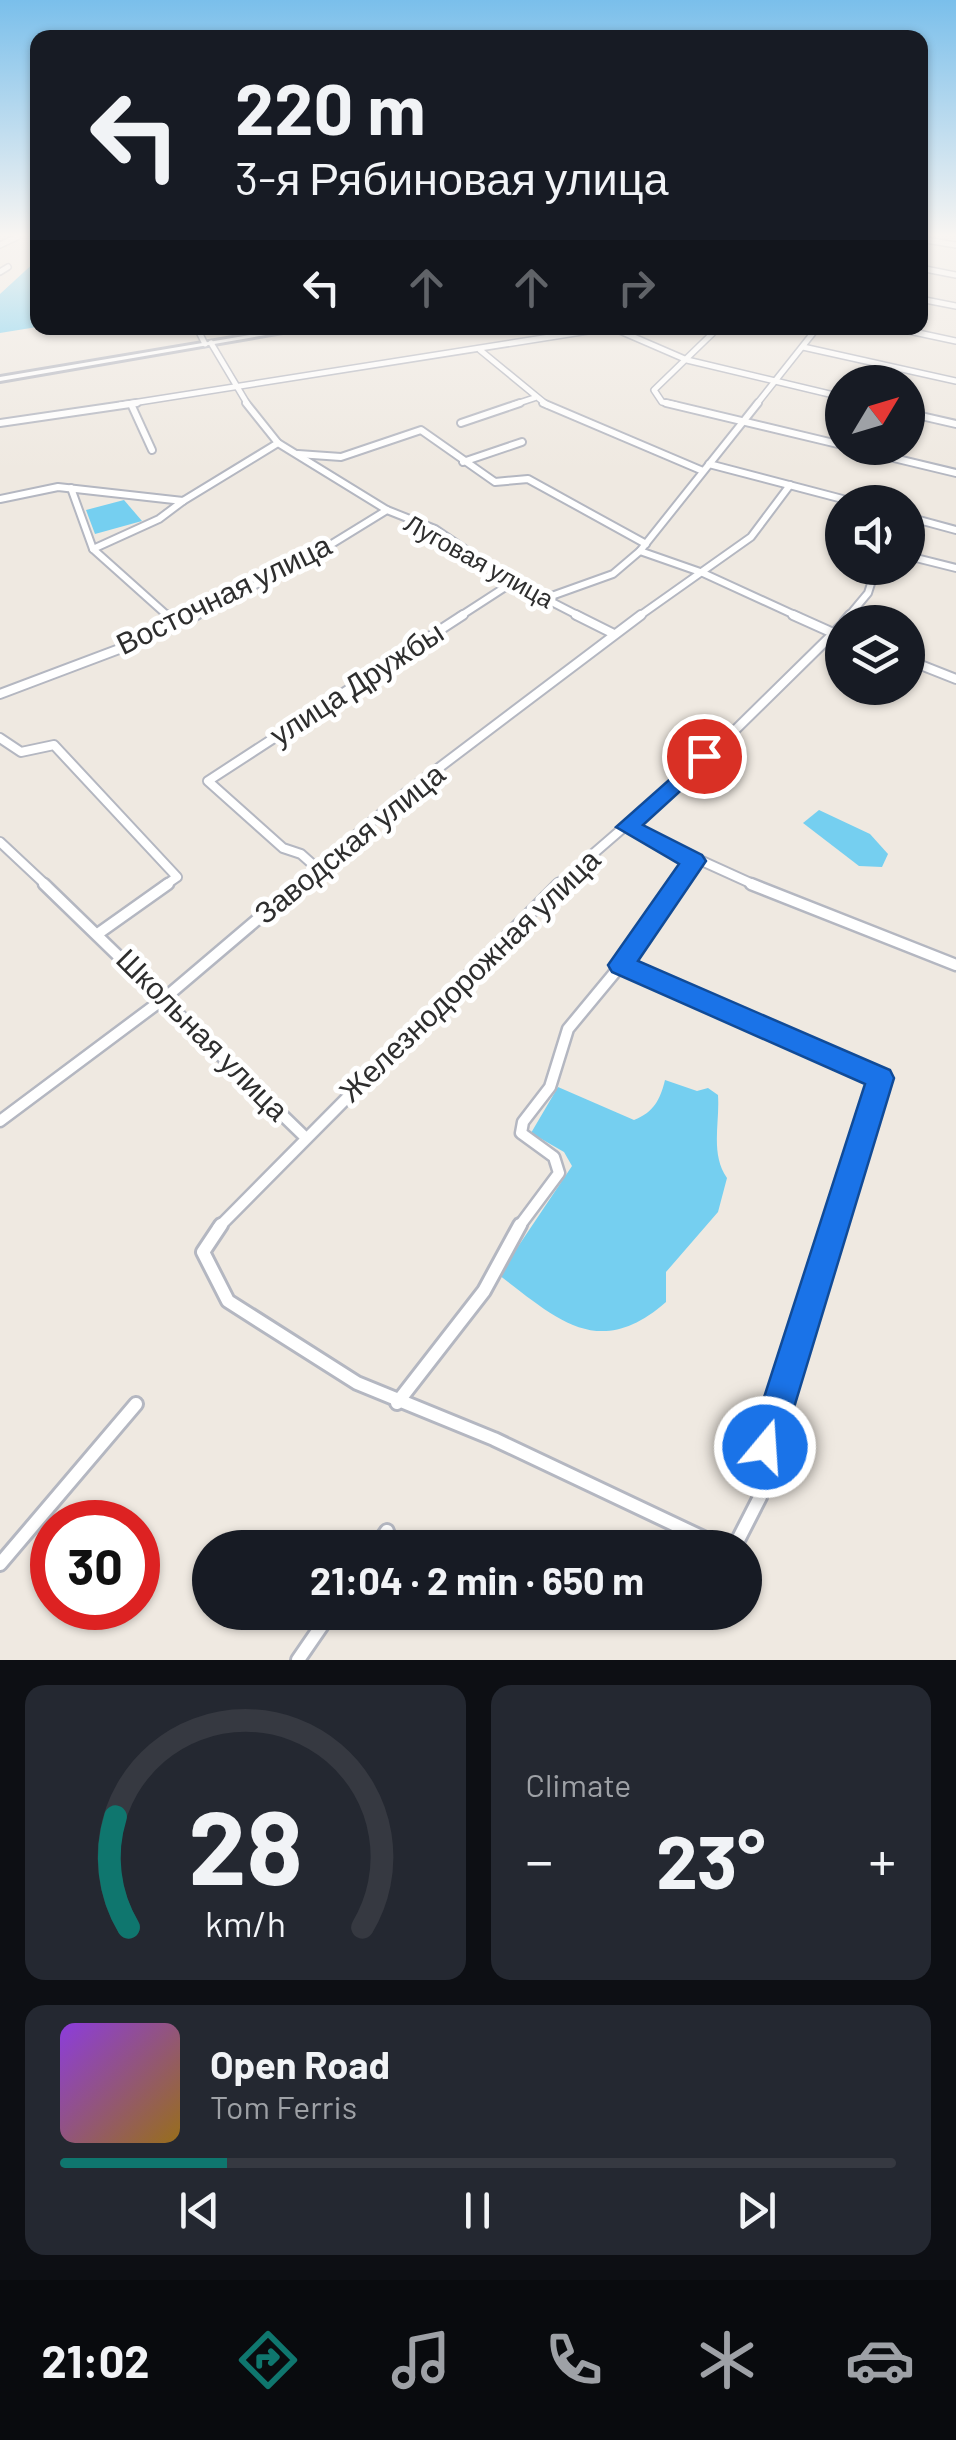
<!DOCTYPE html>
<meta charset="utf-8">
<style>
body{margin:0;font-family:Barlow,sans-serif;background:#242831;color:#f1f3f6;height:100vh;display:flex;flex-direction:column;font-size:38px;white-space:nowrap}
*{box-sizing:border-box;margin:0}
p{font-size:32px;color:#9ea1a6}
.icon{flex:none;width:55px;height:55px;fill:none;stroke:currentColor;stroke-width:2;stroke-linecap:round;stroke-linejoin:round}
.map{position:relative;height:1660px;overflow:hidden}
.drawer{display:flex;flex-direction:column;gap:25px;padding:25px;background:#0d0f14;flex:1}
.drawer>*{flex:none}
.top-card{position:absolute;left:30px;top:30px;width:898px;height:305px;border-radius:20px;box-shadow:0 2px 8px #0004;background:#171b24;color:#f1f3f6;overflow:hidden}
.needle{width:65px;rotate:52deg}
.buttons{position:absolute;left:825px;top:365px;display:grid;gap:20px}
.buttons a{display:grid;place-items:center;width:100px;height:100px;border-radius:50%;background:#171b24;box-shadow:0 2px 8px #0004;font-size:50px}
.speed{position:absolute;left:30px;top:1500px;display:flex;gap:20px;font-size:50px;font-weight:700;text-align:center}
.speed>*{display:grid;place-content:center;width:130px;height:130px;border-radius:50%;background:#171b24;box-shadow:0 2px 8px #0004;line-height:1}
.speed .limit{border:15px solid #d22;background:#fff;color:#111}
.pin{position:absolute;display:grid;place-items:center;width:85px;height:85px;color:#fff;margin:-42px;border:5px solid #fff;border-radius:50%;box-shadow:0 2px 10px #0007}
.me{position:absolute;width:110px;margin:-55px;rotate:18deg;stroke-linejoin:round;filter:drop-shadow(0 0 8px #0008)}
.turn{display:flex;align-items:center;gap:35px;height:210px;padding:0 40px;font-size:45px}
.turn .icon{width:130px;height:130px;stroke-width:2.5}
.turn b{display:block;font-size:70px;line-height:85px}
.lanes{display:flex;align-items:center;height:95px;padding:0 40px;background:#0003;justify-content:center;gap:50px;direction:ltr}
.lanes .off{opacity:.35}
.big{font-size:75px;font-weight:700;line-height:1.1}
.drawer .widget{flex:1;display:flex;flex-direction:column;justify-content:center;gap:15px;min-width:0;padding:0 35px;border-radius:20px;background:#242831}
.drawer .dial{align-items:center;gap:0}
.dial svg{height:260px;overflow:visible;fill:none;stroke:#363941;stroke-width:7;stroke-linecap:round;text-anchor:middle}
.dial text{fill:#f1f3f6;stroke:none}
.song{display:flex;align-items:center;gap:30px}
.cover{width:120px;height:120px;border-radius:15px;background:linear-gradient(135deg,hsl(270 70% 55%),hsl(40 70% 35%))}
.played{height:10px;border-radius:5px;background:linear-gradient(90deg,#0f766e 20%,#363941 20%)}
.keys{display:flex;justify-content:space-around;direction:ltr}
.heat{display:flex;justify-content:space-between;align-items:center;font-size:55px;direction:ltr}
.drawer .tiles{flex:1;display:grid;gap:25px;grid-template-columns:1fr 1fr}
.widget:last-child{grid-column:span 2}
.trip{position:absolute;left:192px;top:1530px;width:570px;height:100px;border-radius:50px;background:#171b24;box-shadow:0 2px 8px #0004;font-weight:700;line-height:100px;text-align:center}
.tabs{display:flex;height:160px;justify-content:space-around;align-items:center;background:#090b0e;color:#9ea1a6}
.tabs .icon{width:70px;height:70px}
.tabs .active{color:#0f766e}
.tabs b{font-size:45px;color:#f1f3f6}
.map>svg:first-child{display:block}
</style>
<div class="map">
<svg width="956" height="1660" viewBox="0 0 956 1660">
<rect width="100%" height="100%" fill="#efe9e1"/>
<!-- water -->
<g fill="#75cff0">
<polygon points="37,260 37,327 0,333 0,294"/>
<polygon points="124,500 142,521 95,534 86,510"/>
<polygon points="819,810 870,834 888,854 882,867 859,866 803,823"/>
<path d="M665,1080L697,1091L708,1088L718,1095C720,1123 710,1154 727,1178L718,1212L666,1272V1302C599,1361 557,1319 499,1275L572,1166L564,1152L531,1133L558,1087L634,1120C654,1112 660,1100 665,1080Z"/>
</g>
<g fill="none" stroke-linecap="round" stroke-linejoin="round">
<defs>
<g id="street-far4">
<polyline points="920,239 956,245"/>
<polyline points="0,245 17,237"/>
<polyline points="920,268 956,275"/>
<polyline points="0,272 8,267"/>
<polyline points="920,299 956,306"/>
<polyline points="197,328 205,344"/>
<polyline points="613,328 687,360 842,397"/>
<polyline points="895,328 956,341"/>
<polyline points="211,343 248,405"/>
<polyline points="803,347 956,381"/>
<polyline points="480,350 547,405"/>
<polyline points="120,405 607,328"/>
<polyline points="513,405 534,398"/>
<polyline points="676,405 662,402 654,390 718,328"/>
<polyline points="756,405 817,328"/>
</g>
<g id="street-far3">
<polyline points="246,403 278,443 387,510 435,529 513,582 581,617"/>
<polyline points="543,403 703,471"/>
<polyline points="666,403 842,445"/>
<polyline points="131,404 152,450"/>
<polyline points="908,413 956,424"/>
<polyline points="0,423 137,403"/>
<polyline points="461,423 520,403"/>
<polyline points="852,448 956,473"/>
<polyline points="298,454 341,457 421,430 495,482 528,479 646,544"/>
<polyline points="463,462 522,442"/>
<polyline points="709,464 854,502"/>
<polyline points="71,488 93,549 169,617"/>
<polyline points="0,499 58,487 183,501 278,443"/>
<polyline points="908,517 956,530"/>
<polyline points="93,549 159,519 183,501"/>
<polyline points="640,551 703,573 799,617"/>
<polyline points="908,556 956,568"/>
<polyline points="546,598 613,574 640,551 758,403"/>
<polyline points="192,617 309,558 387,510"/>
<polyline points="459,617 513,582"/>
<polyline points="638,617 751,537 790,485"/>
<polyline points="848,617 868,593 876,568"/>
</g>
<g id="street-far2">
<polyline points="166,615 174,622"/>
<polyline points="576,615 614,634"/>
<polyline points="793,615 842,637"/>
<polyline points="844,622 850,615"/>
<polyline points="908,660 956,679"/>
<polyline points="0,694 159,634 197,615"/>
<polyline points="0,738 21,752 54,745 177,877 164,886"/>
<polyline points="627,827 757,886"/>
<polyline points="0,842 47,886"/>
<polyline points="319,870 301,854 283,848 208,781 463,615"/>
<polyline points="296,886 403,795 641,615"/>
<polyline points="556,886 727,738 842,625"/>
<polyline points="676,886 694,861"/>
</g>
<g id="street-far1">
<polyline points="44,884 305,1137"/>
<polyline points="751,884 956,965"/>
<polyline points="99,933 168,884"/>
<polyline points="621,965 881,1078 834,1228"/>
<polyline points="0,1121 166,997 299,884"/>
<polyline points="218,1228 559,884"/>
<polyline points="518,1228 559,1173 554,1157 521,1133 523,1122 550,1087 568,1029 621,965 678,884"/>
</g>
<g id="street">
<polyline points="221,1225 203,1252 228,1301 357,1383 494,1439 716,1544 737,1542 760,1497 765,1447 835,1225"/>
<polyline points="397,1403 484,1291 520,1225"/>
<polyline points="375,1548 387,1531"/>
<polyline points="0,1564 136,1404"/>
<polyline points="298,1660 331,1612"/>
</g>
<polygon id="secondary" points="292,328 306,328 0,381 0,377"/>
</defs>
<!-- street-far4 casing -->
<use href="#street-far4" stroke="#b4b7c1" stroke-width="8"/>
<!-- street-far3 casing -->
<use href="#street-far3" stroke="#b4b7c1" stroke-width="10"/>
<!-- street-far2 casing -->
<use href="#street-far2" stroke="#b4b7c1" stroke-width="12"/>
<!-- street-far1 casing -->
<use href="#street-far1" stroke="#b4b7c1" stroke-width="15"/>
<!-- street casing -->
<use href="#street" stroke="#b4b7c1" stroke-width="18"/>
<!-- secondary casing -->
<use href="#secondary" stroke="#b4b7c1" stroke-width="6"/>
<!-- street-far4 -->
<use href="#street-far4" stroke="#fff" stroke-width="5"/>
<!-- street-far3 -->
<use href="#street-far3" stroke="#fff" stroke-width="6"/>
<!-- street-far2 -->
<use href="#street-far2" stroke="#fff" stroke-width="8"/>
<!-- street-far1 -->
<use href="#street-far1" stroke="#fff" stroke-width="10"/>
<!-- street -->
<use href="#street" stroke="#fff" stroke-width="12"/>
<!-- secondary -->
<use href="#secondary" fill="#fff" fill-rule="evenodd"/>
</g>
<!-- sky -->
<linearGradient id="sky" x2="0" y2="1"><stop stop-color="#7abfeb"/><stop offset="0.5" stop-color="#f8f5f2"/><stop offset="1" stop-color="#f8f5f2" stop-opacity="0"/></linearGradient>
<rect width="956" height="470" fill="url(#sky)"/>
<!-- route -->
<polygon fill="#1a73e8" stroke="#114b97" stroke-width="2.5" points="704,749 712,751 712,762 643,825 702,855 706,861 638,961 890,1070 894,1078 782,1447 777,1459 765,1464 753,1459 748,1447 865,1084 612,972 608,965 679,864 616,827"/>
<g text-anchor="middle" stroke-width="10" stroke-linejoin="round" paint-order="stroke">
<!-- far-street labels -->
<g font-size="25" fill="#2e2e2e" stroke="#fff">
<text transform="translate(479 561) rotate(29)" y="9">Луговая улица</text>
</g>
<!-- street labels -->
<g font-size="30" fill="#2e2e2e" stroke="#fff">
<text transform="translate(224 595) rotate(-26)" y="10">Восточная улица</text>
<text transform="translate(357 684) rotate(-33)" y="10">улица Дружбы</text>
<text transform="translate(350 844) rotate(-39)" y="10">Заводская улица</text>
<text transform="translate(470 976) rotate(-44)" y="10">Железнодорожная улица</text>
<text transform="translate(202 1035) rotate(45)" y="10">Школьная улица</text>
</g>
</g>
</svg>
<div class="buttons">
<a><svg class="needle" viewBox="-14 -14 28 28"><path d="M0-13l5 13h-10z" fill="#e53935"/><path d="M0 13l5-13h-10z" fill="#9ea1a6"/></svg></a>
<a><svg class="icon" aria-label="sound" viewBox="0 0 24 24"><path d="M4 9h4l5-4v14l-5-4H4zM17 9q2 3 0 6"/></svg></a>
<a><svg class="icon" aria-label="layers" viewBox="0 0 24 24"><path d="M12 4l9 5-9 5-9-5zM3 14l9 5 9-5"/></svg></a>
</div>
<div class="speed"><div class="limit">30</div></div>
<div class="pin" style="left:704px;top:756px;background:#d93025"><svg class="icon" aria-label="arrive" viewBox="0 0 24 24"><path d="M6 21V4h12l-3 4 3 4H6"/></svg></div>
<svg class="me" style="left:765px;top:1447px" viewBox="-20 -20 40 40"><circle r="17" fill="#1a73e8" stroke="#fff" stroke-width="3"/><path d="M0-11L8 9 0 5-8 9z" fill="#fff"/></svg>
<div class="trip">21:04 · 2 min · 650 m</div>
<div class="top-card">
<div class="turn"><svg class="icon" aria-label="left" viewBox="0 0 24 24"><path d="M17 20v-9H6M10 6l-5 5 5 5"/></svg><div><b>220 m</b>3-я Рябиновая улица</div></div>
<div class="lanes"><svg class="icon" aria-label="left" viewBox="0 0 24 24"><path d="M17 20v-9H6M10 6l-5 5 5 5"/></svg><svg class="icon off" aria-label="ahead" viewBox="0 0 24 24"><path d="M12 20V5M6 11l6-6 6 6"/></svg><svg class="icon off" aria-label="ahead" viewBox="0 0 24 24"><path d="M12 20V5M6 11l6-6 6 6"/></svg><svg class="icon off" aria-label="right" viewBox="0 0 24 24"><path d="M7 20v-9h11M14 6l5 5-5 5"/></svg></div>
</div>
</div>
<section class="drawer">
<div class="tiles">
<div class="widget dial"><svg viewBox="0 0 100 80">
<path d="M14 69A42 42 0 1 1 86 69"/>
<path d="M14 69A42 42 0 0 1 10 35" stroke="#0f766e"/>
<text x="50" y="56" font-size="32" font-weight="700">28</text>
<text x="50" y="72" font-size="11">km/h</text>
</svg></div>
<div class="widget"><p>Climate</p>
<div class="heat"><a>−</a><b class="big">23°</b><a>+</a></div>
</div>
<div class="widget">
<div class="song"><i class="cover"></i><div><b>Open Road</b><p>Tom Ferris</p></div></div>
<div class="played"></div>
<div class="keys"><svg class="icon" aria-label="previous" viewBox="0 0 24 24"><path d="M18 5L8 12l10 7zM5 5v14"/></svg><svg class="icon" aria-label="pause" viewBox="0 0 24 24"><path d="M8 5v14M16 5v14"/></svg><svg class="icon" aria-label="next" viewBox="0 0 24 24"><path d="M6 5l10 7-10 7zM19 5v14"/></svg></div>
</div>
</div>
</section>
<nav class="tabs">
<b>21:02</b>
<svg class="icon active" aria-label="directions" viewBox="0 0 24 24"><path d="M12 3l9 9-9 9-9-9zM9 14v-3h6M13 9l2 2-2 2"/></svg>
<svg class="icon" aria-label="music" viewBox="0 0 24 24"><path d="M9 18V5l10-2v13"/><circle cx="6" cy="18" r="3"/><circle cx="16" cy="16" r="3"/></svg>
<svg class="icon" aria-label="phone" viewBox="0 0 24 24"><path d="M5 4h4l2 5-3 2q2 4 5 5l2-3 5 2v4C11 20 4 13 5 4z"/></svg>
<svg class="icon" aria-label="climate" viewBox="0 0 24 24"><path d="M12 3v18M4 7l16 10M4 17L20 7"/></svg>
<svg class="icon" aria-label="car" viewBox="0 0 24 24"><path d="M5 17H2v-5l4-1 3-4h7l3 4 3 1v5h-3M9 17h6M6 11h13"/><circle cx="7" cy="17" r="2"/><circle cx="17" cy="17" r="2"/></svg>
</nav>
